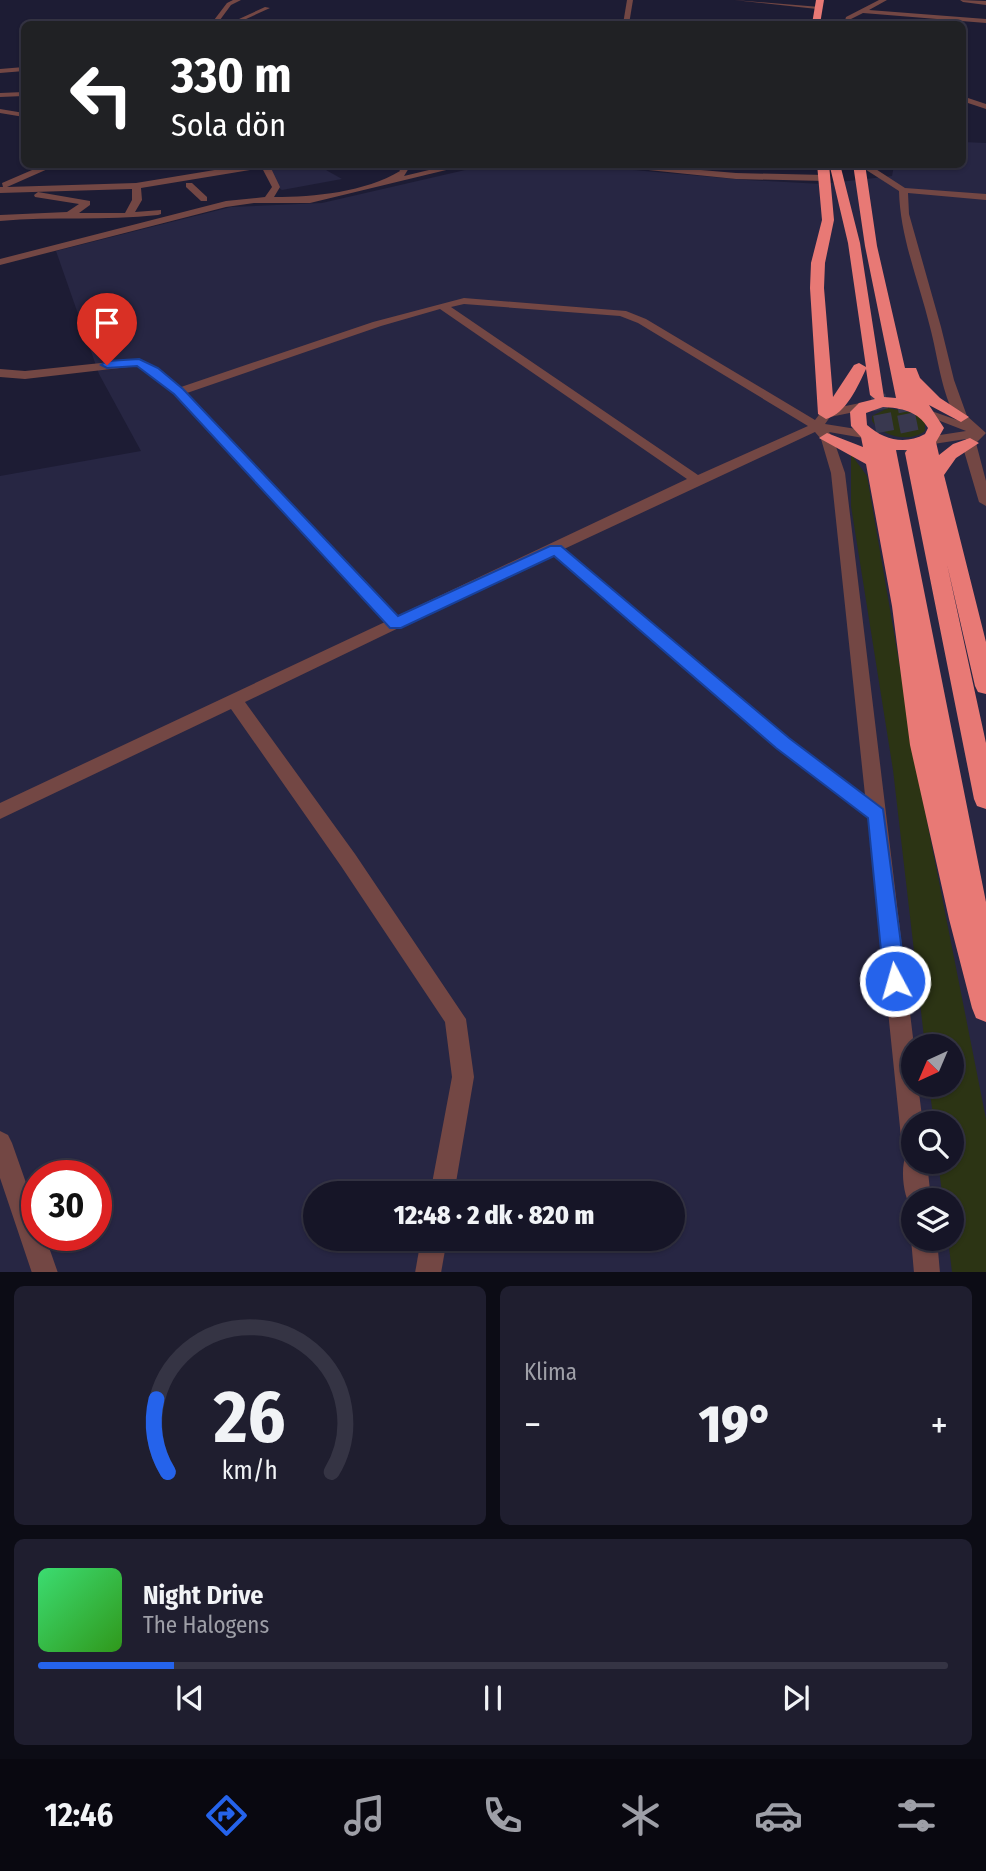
<!DOCTYPE html>
<html lang="tr">
<meta charset="utf-8">
<style>
body{margin:0;font-family:"Fira Sans Condensed",sans-serif;background:#1f1e2f;color:#f1f3f6;height:100vh;display:flex;flex-direction:column;font-size:26px;white-space:nowrap}
*{box-sizing:border-box;margin:0}
p{font-size:23px;color:#9e9fa7}
.icon{flex:none;width:38px;height:38px;fill:none;stroke:currentColor;stroke-width:2;stroke-linecap:round;stroke-linejoin:round}
.map{position:relative;height:1272px;overflow:hidden}
.details{display:flex;flex-direction:column;gap:14px;padding:14px;background:#0c0c15;flex:1}
.details>*{flex:none}
.banner{position:absolute;left:21px;top:21px;width:945px;height:147px;border-radius:10px;box-shadow:0 2px 5px #0004,0 0 0 2px #353444;background:#202124;color:#fff;overflow:hidden}
.needle{width:46px;rotate:224deg}
.controls{position:absolute;left:901px;top:1034px;display:grid;gap:14px}
.controls a{display:grid;place-items:center;width:63px;height:63px;border-radius:50%;background:#161527;box-shadow:0 2px 5px #0004,0 0 0 2px #353444;font-size:35px}
.speed{position:absolute;left:21px;top:1160px;display:flex;gap:14px;font-size:35px;font-weight:700;text-align:center}
.speed>*{display:grid;place-content:center;width:91px;height:91px;border-radius:50%;background:#161527;box-shadow:0 2px 5px #0004,0 0 0 2px #353444;line-height:1}
.speed .limit{border:10px solid #d22;background:#fff;color:#111}
.pin{position:absolute;display:grid;place-items:center;width:60px;height:60px;color:#fff;margin:-72px -30px;border-radius:50% 50% 50% 0;rotate:-45deg;box-shadow:0 0 7px #0007}
.pin .icon{rotate:45deg}
.me{position:absolute;width:77px;margin:-38px;rotate:354deg;stroke-linejoin:round;filter:drop-shadow(0 0 5px #0008)}
.turn{display:flex;align-items:center;gap:24px;height:147px;padding:0 35px;font-size:32px}
.turn .icon{width:91px;height:91px;stroke-width:2.5}
.turn b{display:block;font-size:49px;line-height:60px}
.big{font-size:52px;font-weight:800;line-height:1.1}
.details .card{flex:1;display:flex;flex-direction:column;justify-content:center;gap:10px;min-width:0;padding:0 24px;border-radius:10px;background:#1f1e2f}
.details .dial{align-items:center;gap:0}
.dial svg{height:182px;overflow:visible;fill:none;stroke:#353444;stroke-width:7;stroke-linecap:round;text-anchor:middle}
.dial text{fill:#f1f3f6;stroke:none}
.song{display:flex;align-items:center;gap:21px}
.cover{width:84px;height:84px;border-radius:10px;background:linear-gradient(135deg,hsl(140 70% 55%),hsl(110 70% 35%))}
.played{height:7px;border-radius:4px;background:linear-gradient(90deg,#2563eb 15%,#353444 15%)}
.keys{display:flex;justify-content:space-around;direction:ltr}
.heat{display:flex;justify-content:space-between;align-items:center;font-size:38px;direction:ltr}
.details .tiles{flex:1;display:grid;gap:14px;grid-template-columns:1fr 1fr}
.card:last-child{grid-column:span 2}
.trip{position:absolute;left:303px;top:1181px;width:382px;height:70px;border-radius:35px;background:#161527;box-shadow:0 2px 5px #0004,0 0 0 2px #353444;font-weight:800;line-height:70px;text-align:center}
.tabs{display:flex;height:112px;justify-content:space-around;align-items:center;background:#090810;color:#9e9fa7}
.tabs .icon{width:49px;height:49px}
.tabs .current{color:#2563eb}
.tabs b{font-size:32px;color:#f1f3f6}
.map>svg:first-child{display:block}
</style>
<div class="map">
<svg width="986" height="1273" viewBox="0 0 986 1273">
<rect width="100%" height="100%" fill="#1d1c34"/>
<!-- built -->
<g fill="#272643" fill-rule="evenodd">
<path d="M963,142L986,143V1272L0,1273V476L141,451L99,374L56,251L231,207L322,203L487,165H577L747,180L822,184L892,176L894,165L962,164ZM914,1046H952V1085H914ZM914,1124H952V1162H914ZM37,1176H96V1236H37ZM315,1194H672V1239H315ZM914,1200H952V1239H914Z"/>
<polygon points="262,165 317,165 342,179 282,190 274,184"/>
</g>
<!-- green -->
<g fill="#2c3414">
<path d="M888,408L914,413L925,422V431C910,443 882,437 872,421V416Z"/>
<polygon points="851,454 867,476 923,801 986,1119 986,1272 952,1272 948,1239 952,1239 952,1200 943,1200 938,1162 952,1162 952,1124 934,1123 929,1085 952,1085 952,1046 925,1046 893,770 851,506"/>
</g>
<g fill="none" stroke-linecap="round" stroke-linejoin="round">
<!-- highway-tunnel-far1 -->
<g stroke="#39384f" stroke-width="15" stroke-dasharray="15 7" stroke-linecap="butt">
<polyline points="878,395 882,416"/>
<polyline points="903,397 907,416"/>
</g>
<!-- highway-tunnel -->
<g stroke="#39384f" stroke-width="18" stroke-dasharray="18 10" stroke-linecap="butt">
<polyline points="882,414 889,452"/>
<polyline points="906,414 914,453"/>
</g>
<!-- minor -->
<g fill="#734744" fill-rule="evenodd">
<polygon points="233,0 241,0 231,5 217,24 211,24 227,3"/>
<polygon points="627,0 633,0 629,24 623,24"/>
<polygon points="734,0 820,7 817,9"/>
<polygon points="879,0 887,0 869,10 986,19 986,23 863,13 851,19 850,24 844,24 846,17"/>
<polygon points="960,0 986,1 986,5 963,2"/>
<polygon points="265,7 270,8 235,24 228,24"/>
<polygon points="434,19 447,22 448,23 432,22"/>
<polygon points="24,67 24,71 0,73 0,69"/>
<polygon points="24,92 24,96 0,97 0,93"/>
<polygon points="962,96 986,104 986,109 962,101"/>
<polygon points="0,109 24,113 24,117 0,113"/>
<path d="M46,164H59L7,187L136,183L251,164H269L280,187L274,197C315,197 365,192 400,171L396,164H406L409,168L404,176L454,164H471L310,203H254L226,207L0,265V259L226,201L265,197L272,187L262,168L141,188L142,200L135,212L161,210V214L158,215C105,221 53,216 0,221V215L67,212L79,204L35,197L34,195L38,192L90,201V205L79,213H125L132,200V189L0,193V187H3L2,183Z"/>
<polygon points="590,164 630,164 736,173 825,175 829,178 825,181 736,179"/>
<path d="M857,164H868L905,188L986,194V200L908,193L909,214L941,327L954,380L967,416L986,433L976,443L986,481V506L979,502L964,451L966,439L927,445L921,441L927,437L966,431L917,412L923,408L957,420C941,392 938,357 930,327C919,282 900,237 899,191Z"/>
<polygon points="186,183 192,183 207,197 207,201 201,201 186,187"/>
<path d="M464,298L626,311L646,319L815,420L822,411L826,410L865,402L871,406L869,409L830,417L825,424L869,431L875,435L869,439L829,432L833,438L845,473L914,1046V1085H918L923,1124H914V1162H927L931,1200H914V1210C903,1201 900,1168 906,1155L902,1147L868,817L776,748L552,554L245,702L355,854L466,1019L474,1077L454,1194H430L452,1077L445,1022L341,866L231,709L0,819V803L385,622L175,395L137,366L25,379L0,377V369L25,371L139,359L158,369L181,387L373,322ZM464,304L620,316L638,323L808,426L698,475L451,307ZM440,309L687,479L397,616L187,393L381,326ZM815,432L821,439L831,473L865,795L788,738L564,549Z"/>
<polygon points="0,1131 8,1135 12,1143 37,1214 37,1236 45,1236 58,1273 32,1273 0,1178"/>
<polygon points="914,1234 914,1239 937,1239 940,1273 914,1273 911,1239"/>
<polygon points="421,1239 447,1239 441,1273 415,1273"/>
</g>
<!-- highway -->
<g fill="#e87975" fill-rule="evenodd">
<polygon points="816,0 824,0 820,24 812,24"/>
<path d="M817,164H829L834,220L825,263L824,288L833,397L854,365L859,363L866,367L848,243L830,167L840,164L860,243L884,397L896,398L865,246L853,164H865L877,246L905,368H916L920,378L940,398L969,417L961,422L929,405L944,428L936,442L939,455L953,444L970,438L979,443L956,458L944,475L986,642V694L978,692L975,686L947,564L986,743V809L977,806L974,799L905,453L907,450H896L986,902V1022L976,1018L972,1008L949,919L910,745L892,606L866,464L819,438L827,433L863,447L861,437L851,426L850,412L859,403L875,399L870,395L866,369C858,386 846,414 826,419L818,414L810,288L811,263L822,220ZM883,407C901,408 918,411 928,428L925,434C905,445 884,440 867,425L866,413Z"/>
</g>
</g>
<!-- route -->
<polygon fill="#2563eb" stroke="#184099" stroke-width="2" points="139,359 158,368 183,389 398,616 550,546 561,546 789,738 883,809 906,981 903,988 895,991 888,988 884,981 868,818 776,748 554,556 401,628 390,628 174,394 137,366 107,368 101,365 107,361"/>
</svg>
<div class="controls">
<a><svg class="needle" viewBox="-14 -14 28 28"><path d="M0-13l5 13h-10z" fill="#e53935"/><path d="M0 13l5-13h-10z" fill="#9e9fa7"/></svg></a>
<a><svg class="icon" aria-label="search" viewBox="0 0 24 24"><circle cx="10" cy="10" r="6"/><path d="M15 15l6 6"/></svg></a>
<a><svg class="icon" aria-label="layers" viewBox="0 0 24 24"><path d="M12 4l9 5-9 5-9-5zM3 14l9 5 9-5"/></svg></a>
</div>
<div class="speed"><div class="limit">30</div></div>
<div class="pin" style="left:107px;top:365px;background:#d93025"><svg class="icon" aria-label="arrive" viewBox="0 0 24 24"><path d="M6 21V4h12l-3 4 3 4H6"/></svg></div>
<svg class="me" style="left:895px;top:981px" viewBox="-20 -20 40 40"><circle r="17" fill="#2563eb" stroke="#fff" stroke-width="3"/><path d="M0-11L8 9 0 5-8 9z" fill="#fff"/></svg>
<div class="trip">12:48 · 2 dk · 820 m</div>
<div class="banner">
<div class="turn"><svg class="icon" aria-label="left" viewBox="0 0 24 24"><path d="M17 20v-9H6M10 6l-5 5 5 5"/></svg><div><b>330 m</b>Sola dön</div></div>
</div>
</div>
<section class="details">
<div class="tiles">
<div class="card dial"><svg viewBox="0 0 100 80">
<path d="M14 69A42 42 0 1 1 86 69"/>
<path d="M14 69A42 42 0 0 1 9 37" stroke="#2563eb"/>
<text x="50" y="56" font-size="32" font-weight="700">26</text>
<text x="50" y="72" font-size="11">km/h</text>
</svg></div>
<div class="card"><p>Klima</p>
<div class="heat"><a>−</a><b class="big">19°</b><a>+</a></div>
</div>
<div class="card">
<div class="song"><i class="cover"></i><div><b>Night Drive</b><p>The Halogens</p></div></div>
<div class="played"></div>
<div class="keys"><svg class="icon" aria-label="previous" viewBox="0 0 24 24"><path d="M18 5L8 12l10 7zM5 5v14"/></svg><svg class="icon" aria-label="pause" viewBox="0 0 24 24"><path d="M8 5v14M16 5v14"/></svg><svg class="icon" aria-label="next" viewBox="0 0 24 24"><path d="M6 5l10 7-10 7zM19 5v14"/></svg></div>
</div>
</div>
</section>
<nav class="tabs">
<b>12:46</b>
<svg class="icon current" aria-label="directions" viewBox="0 0 24 24"><path d="M12 3l9 9-9 9-9-9zM9 14v-3h6M13 9l2 2-2 2"/></svg>
<svg class="icon" aria-label="music" viewBox="0 0 24 24"><path d="M9 18V5l10-2v13"/><circle cx="6" cy="18" r="3"/><circle cx="16" cy="16" r="3"/></svg>
<svg class="icon" aria-label="phone" viewBox="0 0 24 24"><path d="M5 4h4l2 5-3 2q2 4 5 5l2-3 5 2v4C11 20 4 13 5 4z"/></svg>
<svg class="icon" aria-label="climate" viewBox="0 0 24 24"><path d="M12 3v18M4 7l16 10M4 17L20 7"/></svg>
<svg class="icon" aria-label="car" viewBox="0 0 24 24"><path d="M5 17H2v-5l4-1 3-4h7l3 4 3 1v5h-3M9 17h6M6 11h13"/><circle cx="7" cy="17" r="2"/><circle cx="17" cy="17" r="2"/></svg>
<svg class="icon" aria-label="filters" viewBox="0 0 24 24"><path d="M4 7h16M4 17h16"/><circle cx="9" cy="7" r="2"/><circle cx="15" cy="17" r="2"/></svg>
</nav>
